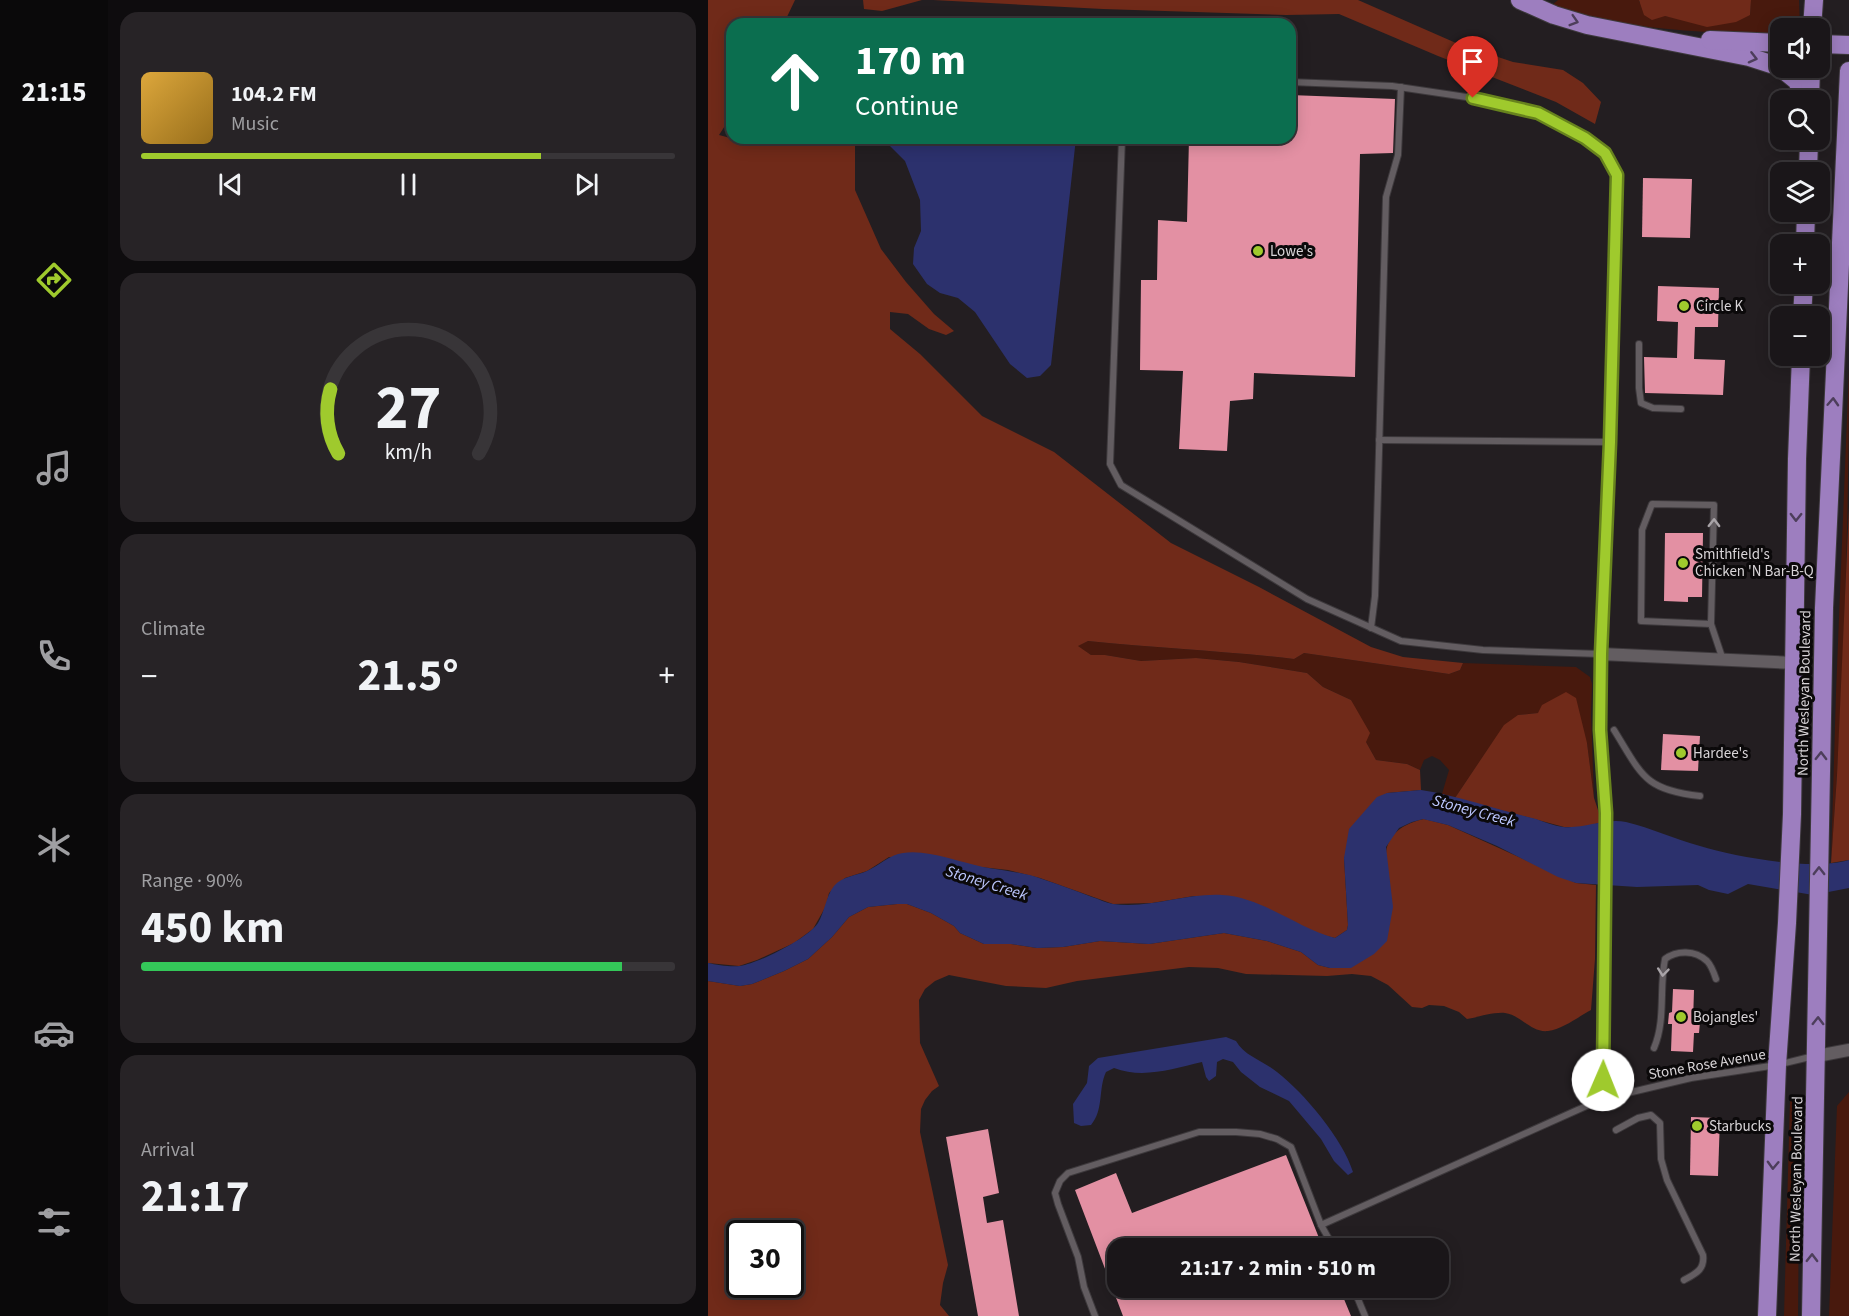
<!DOCTYPE html>
<meta charset="utf-8">
<style>
body{margin:0;font-family:"Source Sans 3",sans-serif;background:#272326;color:#f1f3f6;height:100vh;display:flex;flex-direction:column;font-size:22px;white-space:nowrap}
*{box-sizing:border-box;margin:0}
p{font-size:20px;color:#9f9fa2}
.icon{flex:none;width:33px;height:33px;fill:none;stroke:currentColor;stroke-width:2;stroke-linecap:round;stroke-linejoin:round}
.map{position:relative;flex:1;overflow:hidden}
.drawer{display:flex;flex-direction:column;gap:12px;padding:12px;background:#0e0c0e;width:600px}
.drawer>*{flex:none}
.top-card{position:absolute;left:18px;top:18px;width:570px;height:126px;border-radius:18px;box-shadow:0 3px 15px #0003,0 0 0 2px #383538;background:#0b6e4f;color:#fff;overflow:hidden}
.controls{position:absolute;left:1062px;top:18px;display:grid;gap:12px}
.controls a{display:grid;place-items:center;width:60px;height:60px;border-radius:12px;background:#1a1619;box-shadow:0 3px 15px #0003,0 0 0 2px #383538;font-size:30px}
.speed{position:absolute;left:18px;top:1220px;display:flex;gap:12px;font-size:30px;font-weight:700;text-align:center}
.speed>*{display:grid;place-content:center;width:78px;height:78px;border-radius:50%;background:#1a1619;box-shadow:0 3px 15px #0003,0 0 0 2px #383538;line-height:1}
.speed .limit{border:3px solid #111;border-radius:9px;background:#fff;color:#111}
.pin{position:absolute;display:grid;place-items:center;width:51px;height:51px;color:#fff;margin:-62px -26px;border-radius:50% 50% 50% 0;rotate:-45deg;box-shadow:0 0 6px #0007}
.pin .icon{rotate:45deg}
.me{position:absolute;width:66px;margin:-33px;rotate:1deg;stroke-linejoin:round;filter:drop-shadow(0 0 4px #0008)}
.turn{display:flex;align-items:center;gap:21px;height:126px;padding:0 30px;font-size:27px}
.turn .icon{width:78px;height:78px;stroke-width:2.5}
.turn b{display:block;font-size:42px;line-height:51px}
.big{font-size:45px;font-weight:700;line-height:1.1}
.drawer .card{flex:1;display:flex;flex-direction:column;justify-content:center;gap:9px;min-width:0;padding:0 21px;border-radius:18px;background:#272326}
.drawer .dial{align-items:center;gap:0}
.dial svg{height:156px;overflow:visible;fill:none;stroke:#383538;stroke-width:7;stroke-linecap:round;text-anchor:middle}
.dial text{fill:#f1f3f6;stroke:none}
.song{display:flex;align-items:center;gap:18px}
.cover{width:72px;height:72px;border-radius:9px;background:linear-gradient(135deg,hsl(40 70% 55%),hsl(40 70% 35%))}
.played{height:6px;border-radius:3px;background:linear-gradient(90deg,#9fca2d 75%,#383538 75%)}
.keys{display:flex;justify-content:space-around;direction:ltr}
.heat{display:flex;justify-content:space-between;align-items:center;font-size:33px;direction:ltr}
.charge{height:9px;border-radius:4px;background:linear-gradient(90deg,#34c759 90%,#383538 0)}
.trip{position:absolute;left:399px;top:1238px;width:342px;height:60px;border-radius:18px;background:#1a1619;box-shadow:0 3px 15px #0003,0 0 0 2px #383538;font-weight:700;line-height:60px;text-align:center}
main{display:flex;flex:1;min-height:0}
.menu{display:flex;flex-direction:column;width:108px;justify-content:space-around;align-items:center;background:#0a090a;color:#9f9fa2}
.menu .icon{width:42px;height:42px}
.menu .current{color:#9fca2d}
.menu b{font-size:27px;color:#f1f3f6}
.map>svg:first-child{display:block}
</style>
<main>
<nav class="menu">
<b>21:15</b>
<svg class="icon current" aria-label="directions" viewBox="0 0 24 24"><path d="M12 3l9 9-9 9-9-9zM9 14v-3h6M13 9l2 2-2 2"/></svg>
<svg class="icon" aria-label="music" viewBox="0 0 24 24"><path d="M9 18V5l10-2v13"/><circle cx="6" cy="18" r="3"/><circle cx="16" cy="16" r="3"/></svg>
<svg class="icon" aria-label="phone" viewBox="0 0 24 24"><path d="M5 4h4l2 5-3 2q2 4 5 5l2-3 5 2v4C11 20 4 13 5 4z"/></svg>
<svg class="icon" aria-label="climate" viewBox="0 0 24 24"><path d="M12 3v18M4 7l16 10M4 17L20 7"/></svg>
<svg class="icon" aria-label="car" viewBox="0 0 24 24"><path d="M5 17H2v-5l4-1 3-4h7l3 4 3 1v5h-3M9 17h6M6 11h13"/><circle cx="7" cy="17" r="2"/><circle cx="17" cy="17" r="2"/></svg>
<svg class="icon" aria-label="filters" viewBox="0 0 24 24"><path d="M4 7h16M4 17h16"/><circle cx="9" cy="7" r="2"/><circle cx="15" cy="17" r="2"/></svg>
</nav>
<section class="drawer">
<div class="card">
<div class="song"><i class="cover"></i><div><b>104.2 FM</b><p>Music</p></div></div>
<div class="played"></div>
<div class="keys"><svg class="icon" aria-label="previous" viewBox="0 0 24 24"><path d="M18 5L8 12l10 7zM5 5v14"/></svg><svg class="icon" aria-label="pause" viewBox="0 0 24 24"><path d="M8 5v14M16 5v14"/></svg><svg class="icon" aria-label="next" viewBox="0 0 24 24"><path d="M6 5l10 7-10 7zM19 5v14"/></svg></div>
</div>
<div class="card dial"><svg viewBox="0 0 100 80">
<path d="M14 69A42 42 0 1 1 86 69"/>
<path d="M14 69A42 42 0 0 1 10 36" stroke="#9fca2d"/>
<text x="50" y="56" font-size="32" font-weight="700">27</text>
<text x="50" y="72" font-size="11">km/h</text>
</svg></div>
<div class="card"><p>Climate</p>
<div class="heat"><a>−</a><b class="big">21.5°</b><a>+</a></div>
</div>
<div class="card"><p>Range · 90%</p><b class="big">450 km</b><div class="charge"></div></div>
<div class="card"><p>Arrival</p><b class="big">21:17</b></div>
</section>
<div class="map">
<svg width="1141" height="1316" viewBox="0 0 1141 1316">
<rect width="100%" height="100%" fill="#231e21"/>
<!-- green -->
<g fill="#48190d">
<path d="M850,0H931V2L957,16L972,19L1042,15L1043,0H1091L1092,28H1072V35C1021,33 970,32 919,24C893,20 867,13 842,7Z"/>
<path d="M1141,368C1141,533 1135,698 1123,863L1128,693Z"/>
<path d="M380,641C449,648 518,651 586,659L596,653L741,674L752,670L755,663L868,667L882,677L884,684L883,715L886,798L879,743L830,713L811,715L785,742L747,798L734,794L741,770L732,760L724,756L716,760L712,770L699,764L668,760L658,742L643,700L615,687L599,673L531,662L488,658L433,661L397,655H383L369,646Z"/>
<polygon points="1141,1092 1141,1316 1121,1316 1129,1106"/>
<polygon points="1085,1097 1092,1098 1090,1316 1076,1316 1082,1101"/>
</g>
<!-- forest -->
<g fill="#702a19" fill-rule="evenodd">
<path d="M0,0H87L78,19L71,24H24V115L11,135L30,140L31,138H147V190L173,249L198,282L226,314L246,331L238,335L221,329L200,314L182,312V329L212,354L274,416L346,452L463,543L551,587L663,647L695,657L755,663L752,670L741,674L596,653L586,659C518,651 449,648 380,641L370,646L383,655H397L433,661L488,658L531,662L599,673L615,687L643,700L662,733L658,742L668,760L699,764L712,770L713,790L679,793L636,858L640,925L639,930L627,938L610,934L548,904L486,896L444,903L405,904L332,878L300,870L181,857L159,871L137,878L121,893L118,906L105,929L86,943L49,960L31,966L0,963Z"/>
<polygon points="155,0 214,0 174,11 156,9"/>
<polygon points="225,0 650,0 748,43 805,62 855,70 875,83 893,102 887,124 848,102 730,56 631,14 578,15 395,9"/>
<polygon points="931,0 1043,0 1042,15 1028,22 999,27 957,16 944,20 936,15"/>
<polygon points="1141,507 1141,860 1123,863 1129,775"/>
<polygon points="858,692 868,698 879,743 886,798 894,822 877,827 856,827 747,798 796,725 810,715 830,713 834,705"/>
<path d="M716,819L740,825L868,883L888,885L887,959L883,1010C870,1017 855,1029 840,1031C823,1033 813,1015 797,1013C785,1012 771,1017 759,1019L751,1012L736,1006L721,1005L714,1008L704,1007L680,985L663,976L644,974L619,976L538,974L510,968L481,967L369,981L338,988L298,986L241,975L227,981L217,989L211,1000L212,1043L231,1086L224,1091L217,1100L213,1109L212,1132L240,1265L235,1283L232,1305L241,1316H0V981L32,986L44,984L76,971L100,959L124,937L141,917L160,907L189,904H199L223,913L246,926L252,933L276,944H303L329,948L355,947L392,941L441,944L516,933L559,941L593,952L610,965L622,968L678,853C680,833 697,823 716,819ZM32,1233H82V1284H32Z"/>
</g>
<!-- water -->
<g fill="#2c316d">
<polygon points="174,138 368,138 343,365 332,376 319,378 302,364 267,312 250,298 232,293 219,284 205,264 206,248 213,231 212,200 197,161"/>
<path d="M713,790C752,796 790,810 828,819C837,822 846,826 855,827C877,829 896,818 918,822C943,828 967,839 992,846C1028,857 1105,871 1141,860V888L1105,895L1040,884L1020,894L1001,890L990,885L929,887L868,883L850,877L789,846L740,825L715,819L704,822L691,828L678,847L685,907L679,941L666,954L643,968H622L610,965L593,952L559,941L516,933L441,944L392,941L355,947L329,948L303,944H276L252,933L246,926L223,913L199,904H189L160,907L141,917L124,937L100,959L76,971L44,984L32,986L0,981V963C9,965 22,967 32,966C51,963 99,939 110,923C117,911 118,896 126,886C134,876 148,876 159,871C172,865 181,855 195,853C219,849 251,862 275,867C296,871 317,872 337,880C353,885 368,891 384,897C391,899 398,903 405,904C442,909 477,893 514,895C554,897 589,928 627,938L639,930L640,925L636,858L641,829L669,797L679,793Z"/>
<path d="M518,1037L528,1041C536,1056 556,1061 569,1072C596,1093 635,1139 645,1172L640,1175L626,1161L613,1139L581,1101L552,1087L533,1072L525,1062L515,1059L509,1062L508,1076L501,1081L498,1077L494,1062C464,1069 435,1079 406,1068L398,1072C390,1089 396,1110 383,1125L373,1126L366,1123L365,1104L379,1083L381,1066L390,1058Z"/>
</g>
<!-- building -->
<g fill="#e390a3">
<polygon points="582,95 687,99 685,153 652,154 647,377 546,373 545,399 522,401 519,451 471,449 475,371 432,370 433,280 449,280 450,220 479,222 481,138 582,138"/>
<polygon points="935,178 984,179 982,238 934,237"/>
<polygon points="950,286 1011,288 1010,327 987,327 986,359 1017,360 1015,395 937,393 936,357 969,358 970,322 949,321"/>
<polygon points="957,533 995,533 994,597 980,597 980,602 956,601"/>
<polygon points="955,734 992,736 990,771 953,770"/>
<polygon points="965,989 986,990 985,1022 992,1022 991,1033 986,1033 985,1052 963,1051 964,1024 960,1024 961,1013 964,1012"/>
<polygon points="983,1117 1012,1118 1010,1176 982,1175"/>
<polygon points="280,1129 291,1193 275,1197 279,1223 295,1220 311,1316 270,1316 238,1137"/>
<polygon points="578,1155 615,1248 410,1248 410,1287 631,1287 643,1316 415,1316 367,1190 408,1173 424,1213"/>
</g>
<g fill="none" stroke-linecap="round" stroke-linejoin="round">
<defs>
<g id="lane">
<polyline points="582,82 684,86 765,98 830,113 877,138 897,153 910,175 902,442 893,654 892,730 898,813"/>
<polyline points="414,138 402,464 413,485 599,599 693,641 775,650 893,654"/>
<polyline points="931,344 931,388 933,403 945,408 973,409"/>
<polyline points="671,440 902,442"/>
<polyline points="1003,624 933,621 934,530 944,504 1006,505 1003,624 1015,660"/>
<polyline points="663,628 667,596 678,197 690,155 693,87"/>
<path d="M906,730C934,775 936,790 992,796"/>
<path d="M946,1048C958,1020 951,988 957,959C969,950 987,950 999,961C1003,965 1006,973 1008,979"/>
<path d="M908,1130L930,1118L943,1115L952,1123L953,1159L959,1180L995,1255C997,1270 987,1274 976,1280"/>
<polyline points="613,1225 894,1099 983,1078 1069,1065 1106,1056"/>
<polyline points="645,1287 657,1316"/>
<polyline points="387,1316 376,1287 370,1257 350,1204 347,1193 352,1181 360,1173 491,1132 528,1132 552,1134 569,1139 583,1147 613,1225 626,1248"/>
</g>
<g id="street">
<polyline points="893,654 1086,663"/>
<polyline points="1109,1056 1141,1050"/>
<polyline points="894,1099 898,813"/>
</g>
<g id="highway">
<polyline points="812,0 846,15 879,25 1041,57 1072,67"/>
<polyline points="1104,28 1106,0"/>
<polyline points="1002,40 1072,43"/>
<polyline points="1112,44 1141,45"/>
<polyline points="1073,68 1089,81 1097,100"/>
<polyline points="1102,100 1103,68"/>
<polyline points="1100,172 1101,140"/>
<polyline points="1097,244 1098,212"/>
<polyline points="1094,316 1096,284"/>
<polyline points="1059,1316 1069,1065 1079,923 1084,814 1089,459 1093,356"/>
<polyline points="1103,1316 1116,608 1141,71"/>
</g>
</defs>
<!-- lane casing -->
<use href="#lane" stroke="#3d393c" stroke-width="8"/>
<!-- street casing -->
<use href="#street" stroke="#3d393c" stroke-width="14"/>
<!-- highway casing -->
<use href="#highway" stroke="#3d393c" stroke-width="20"/>
<!-- lane -->
<use href="#lane" stroke="#635d61" stroke-width="6"/>
<!-- street -->
<use href="#street" stroke="#635d61" stroke-width="12"/>
<!-- highway -->
<use href="#highway" stroke="#9d7ebf" stroke-width="18"/>
</g>
<!-- one-way arrows -->
<defs><path id="oneway-chevron" d="M-2-3.5L2.5 0L-2 3.5" fill="none" stroke-width="1.6" stroke-linecap="round" stroke-linejoin="round" transform="scale(1.5)"/></defs>
<g stroke="#4d3e5b">
<use href="#oneway-chevron" transform="translate(866 21) rotate(17)"/>
<use href="#oneway-chevron" transform="translate(1045 58) rotate(14)"/>
<use href="#oneway-chevron" transform="translate(1125 402) rotate(-87)"/>
<use href="#oneway-chevron" transform="translate(1088 517) rotate(91)"/>
<use href="#oneway-chevron" transform="translate(1113 756) rotate(-89)"/>
<use href="#oneway-chevron" transform="translate(1111 871) rotate(-90)"/>
<use href="#oneway-chevron" transform="translate(1110 1021) rotate(-89)"/>
<use href="#oneway-chevron" transform="translate(1065 1165) rotate(92)"/>
<use href="#oneway-chevron" transform="translate(1104 1258) rotate(-89)"/>
</g>
<g stroke="#a9a4a8">
<use href="#oneway-chevron" transform="translate(1006 523) rotate(-89)"/>
<use href="#oneway-chevron" transform="translate(955 972) rotate(96)"/>
</g>
<g fill="none" stroke-linecap="round" stroke-linejoin="round">
<defs>
<polyline id="route" points="765,98 830,113 877,138 897,153 909,175 902,442 893,654 892,730 898,813 895,1080"/>
</defs>
<!-- route casing -->
<use href="#route" stroke="#67831d" stroke-width="15"/>
<!-- route -->
<use href="#route" stroke="#9fca2d" stroke-width="10"/>
</g>
<!-- markers -->
<g fill="#9fca2d" stroke="#0b090a" stroke-width="2">
<circle cx="550" cy="251" r="6"/>
<circle cx="976" cy="306" r="6"/>
<circle cx="975" cy="563" r="6"/>
<circle cx="973" cy="753" r="6"/>
<circle cx="973" cy="1017" r="6"/>
<circle cx="989" cy="1126" r="6"/>
</g>
<g text-anchor="middle" stroke-width="6" stroke-linejoin="round" paint-order="stroke">
<!-- poi labels -->
<g font-size="15" fill="#d8d4d7" stroke="#0b090a" text-anchor="start">
<text x="562" y="256">Lowe's</text>
<text x="988" y="311">Circle K</text>
<text x="987" y="559">Smithfield's<tspan x="987" dy="17">Chicken 'N Bar-B-Q</tspan></text>
<text x="985" y="758">Hardee's</text>
<text x="985" y="1022">Bojangles'</text>
<text x="1001" y="1131">Starbucks</text>
</g>
<!-- street labels -->
<g font-size="15" fill="#d8d4d7" stroke="#0b090a">
<text transform="translate(1096 693) rotate(-89)" y="5">North Wesleyan Boulevard</text>
<text transform="translate(999 1064) rotate(-10)" y="5">Stone Rose Avenue</text>
<text transform="translate(1088 1179) rotate(-89)" y="5">North Wesleyan Boulevard</text>
</g>
<!-- water labels -->
<g font-size="16" font-style="italic" fill="#bcc7ff" stroke="#0b090a">
<text transform="translate(766 810) rotate(15)" y="6">Stoney Creek</text>
<text transform="translate(279 882) rotate(17)" y="6">Stoney Creek</text>
</g>
</g>
</svg>
<div class="controls">
<a><svg class="icon" aria-label="sound" viewBox="0 0 24 24"><path d="M4 9h4l5-4v14l-5-4H4zM17 9q2 3 0 6"/></svg></a>
<a><svg class="icon" aria-label="search" viewBox="0 0 24 24"><circle cx="10" cy="10" r="6"/><path d="M15 15l6 6"/></svg></a>
<a><svg class="icon" aria-label="layers" viewBox="0 0 24 24"><path d="M12 4l9 5-9 5-9-5zM3 14l9 5 9-5"/></svg></a>
<a>+</a>
<a>−</a>
</div>
<div class="speed"><div class="limit">30</div></div>
<div class="pin" style="left:765px;top:98px;background:#d93025"><svg class="icon" aria-label="arrive" viewBox="0 0 24 24"><path d="M6 21V4h12l-3 4 3 4H6"/></svg></div>
<svg class="me" style="left:895px;top:1080px" viewBox="-20 -20 40 40"><circle r="19" fill="#fff"/><path d="M0-13L10 11 0 6-10 11z" fill="#9fca2d"/></svg>
<div class="trip">21:17 · 2 min · 510 m</div>
<div class="top-card">
<div class="turn"><svg class="icon" aria-label="ahead" viewBox="0 0 24 24"><path d="M12 20V5M6 11l6-6 6 6"/></svg><div><b>170 m</b>Continue</div></div>
</div>
</div>
</main>
